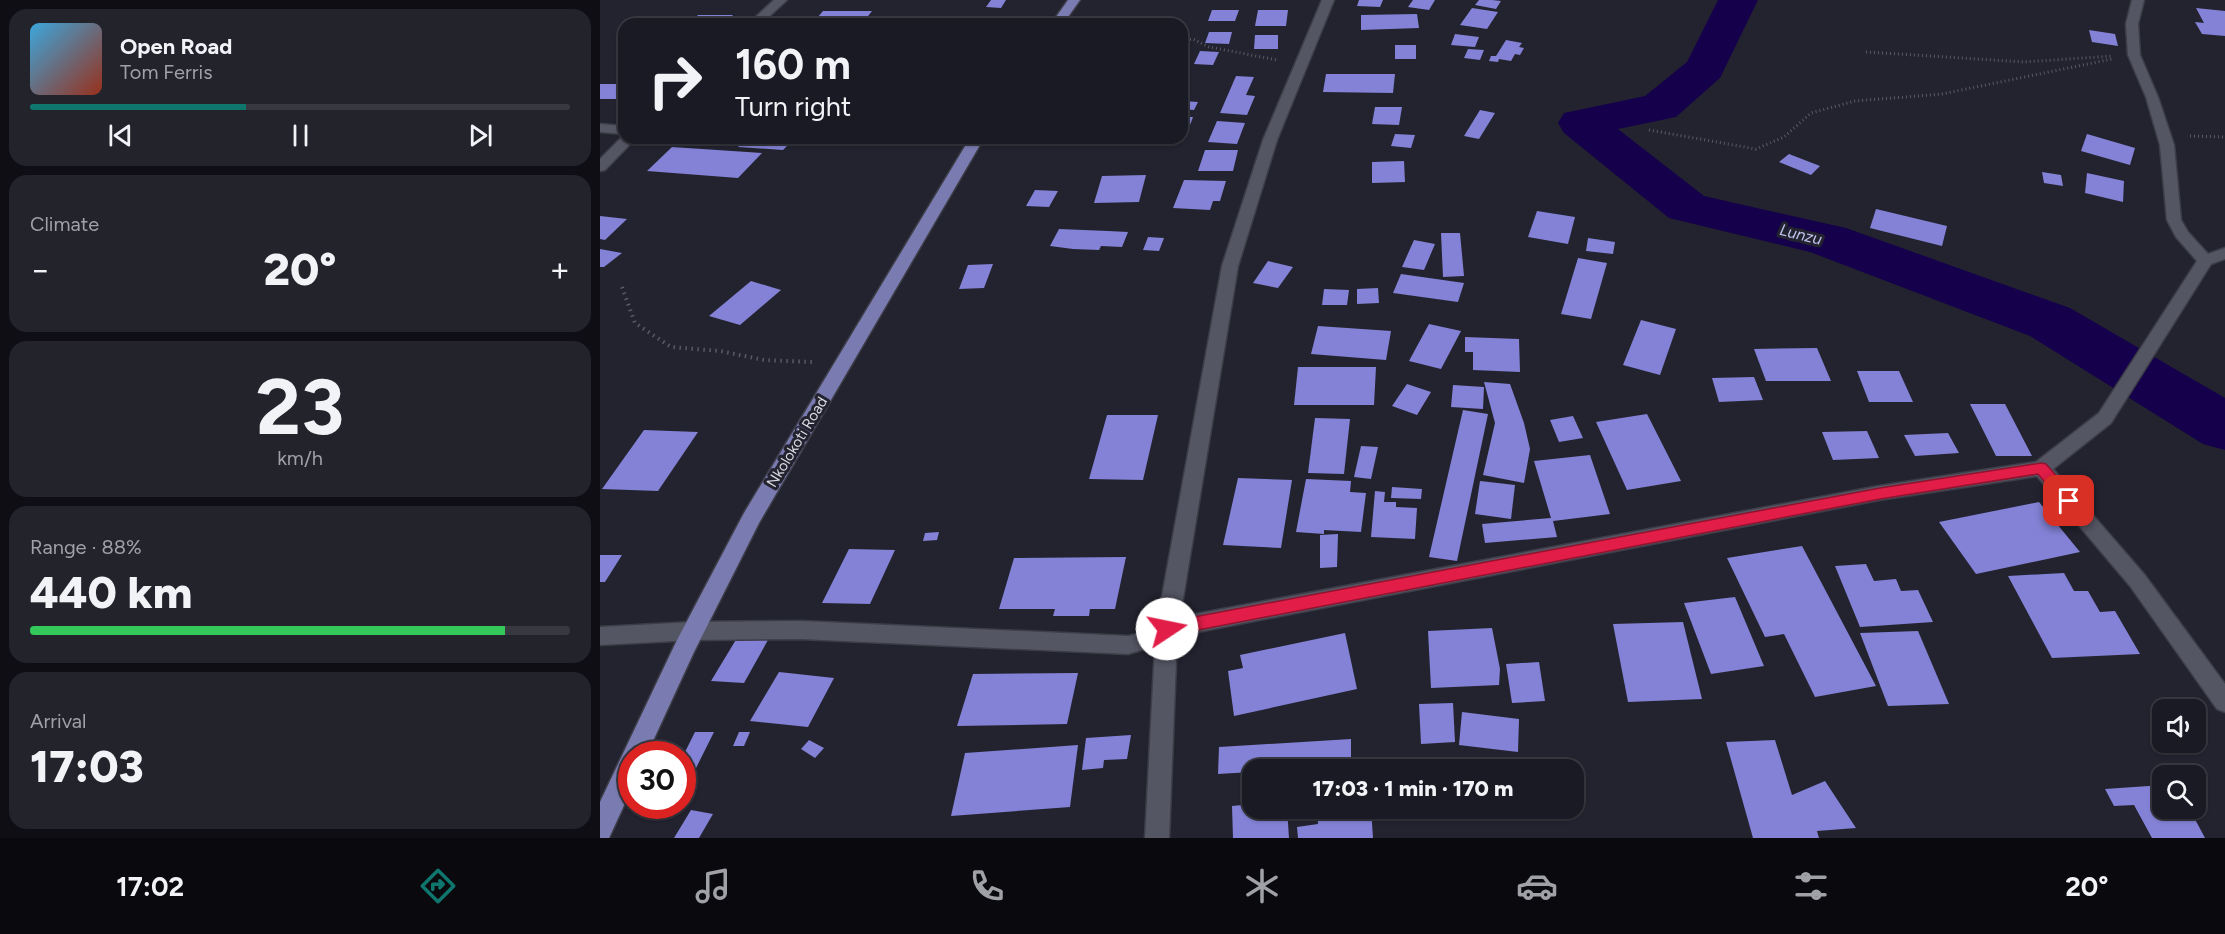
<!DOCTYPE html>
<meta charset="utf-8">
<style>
body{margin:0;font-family:Figtree,sans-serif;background:#23232c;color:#f1f3f6;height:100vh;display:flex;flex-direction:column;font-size:22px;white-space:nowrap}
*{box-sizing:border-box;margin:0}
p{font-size:20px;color:#9fa1a6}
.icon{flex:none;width:33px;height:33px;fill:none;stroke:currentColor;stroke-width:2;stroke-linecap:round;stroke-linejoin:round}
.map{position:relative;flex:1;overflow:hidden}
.panel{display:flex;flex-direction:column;gap:9px;padding:9px;background:#0e0e14;width:600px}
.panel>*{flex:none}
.top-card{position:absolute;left:18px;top:18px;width:570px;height:126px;border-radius:18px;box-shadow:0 2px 4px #0004,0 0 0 2px #383841;background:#1a1a24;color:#f1f3f6;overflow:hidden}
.controls{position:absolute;left:1552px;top:699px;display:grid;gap:12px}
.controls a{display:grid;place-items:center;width:54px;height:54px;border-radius:12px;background:#1a1a24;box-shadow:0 2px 4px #0004,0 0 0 2px #383841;font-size:30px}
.speed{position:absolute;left:18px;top:741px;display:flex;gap:12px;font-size:30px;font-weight:700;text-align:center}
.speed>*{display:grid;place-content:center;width:78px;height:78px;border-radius:50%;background:#1a1a24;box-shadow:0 2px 4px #0004,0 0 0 2px #383841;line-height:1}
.speed .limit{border:9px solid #d22;background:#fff;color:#111}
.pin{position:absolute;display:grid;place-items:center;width:51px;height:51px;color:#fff;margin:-26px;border-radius:12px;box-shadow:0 3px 9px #0006}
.me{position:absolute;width:66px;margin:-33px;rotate:79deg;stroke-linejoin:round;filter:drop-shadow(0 0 4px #0008)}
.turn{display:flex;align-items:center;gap:21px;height:126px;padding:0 18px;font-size:27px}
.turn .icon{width:78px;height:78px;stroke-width:2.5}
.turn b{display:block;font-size:42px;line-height:51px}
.big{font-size:45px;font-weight:800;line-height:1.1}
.panel .tile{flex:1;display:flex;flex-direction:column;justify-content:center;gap:9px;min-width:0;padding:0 21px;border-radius:18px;background:#23232c}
.panel .dial{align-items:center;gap:0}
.dial b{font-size:78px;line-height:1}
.song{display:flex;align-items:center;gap:18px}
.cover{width:72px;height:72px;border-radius:9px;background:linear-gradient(135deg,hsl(200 70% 55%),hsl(10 70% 35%))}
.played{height:6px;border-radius:3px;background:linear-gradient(90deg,#0f766e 40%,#383841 40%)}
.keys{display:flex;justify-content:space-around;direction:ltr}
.heat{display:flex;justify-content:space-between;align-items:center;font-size:33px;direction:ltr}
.charge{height:9px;border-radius:4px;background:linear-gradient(90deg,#34c759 88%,#383841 0)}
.trip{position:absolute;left:642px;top:759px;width:342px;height:60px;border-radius:18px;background:#1a1a24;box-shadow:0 2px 4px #0004,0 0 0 2px #383841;font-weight:800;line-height:60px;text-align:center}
.tab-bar{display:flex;height:96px;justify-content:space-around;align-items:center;background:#0a0a0e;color:#9fa1a6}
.tab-bar .icon{width:42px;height:42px}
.tab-bar .selected{color:#0f766e}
.tab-bar b{font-size:27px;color:#f1f3f6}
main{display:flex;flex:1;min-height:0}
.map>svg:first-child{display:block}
</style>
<main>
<section class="panel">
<div class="tile">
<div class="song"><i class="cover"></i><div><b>Open Road</b><p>Tom Ferris</p></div></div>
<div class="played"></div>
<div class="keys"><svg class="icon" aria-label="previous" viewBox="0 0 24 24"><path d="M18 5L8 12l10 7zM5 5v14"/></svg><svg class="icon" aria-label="pause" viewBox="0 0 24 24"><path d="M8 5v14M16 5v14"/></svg><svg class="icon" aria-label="next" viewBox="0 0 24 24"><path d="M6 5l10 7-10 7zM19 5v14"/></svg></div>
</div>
<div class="tile"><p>Climate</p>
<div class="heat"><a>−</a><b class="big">20°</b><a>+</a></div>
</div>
<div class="tile dial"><b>23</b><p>km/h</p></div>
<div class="tile"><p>Range · 88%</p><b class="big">440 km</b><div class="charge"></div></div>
<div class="tile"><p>Arrival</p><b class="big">17:03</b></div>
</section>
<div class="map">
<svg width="1625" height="838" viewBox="0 0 1625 838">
<rect width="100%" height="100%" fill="#232330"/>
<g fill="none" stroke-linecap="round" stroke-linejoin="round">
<!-- river -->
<polygon fill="#15004b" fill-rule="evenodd" points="1118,0 1158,0 1120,78 1076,117 1018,129 1104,196 1246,228 1470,308 1625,398 1625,450 1603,444 1430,336 1210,252 1069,218 964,133 958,123 964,113 1045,96 1087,62"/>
</g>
<!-- building -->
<g fill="#8382d6">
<polygon points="391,0 406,0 401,8 386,7"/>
<polygon points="759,0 783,0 780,7 757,6"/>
<polygon points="813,0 835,0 829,10 808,7"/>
<polygon points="879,0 892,0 901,1 896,9 875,5"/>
<polygon points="872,8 898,12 887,29 860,25"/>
<polygon points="1596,8 1625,11 1625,36 1602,34 1595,22 1604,23"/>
<polygon points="612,10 639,10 635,21 608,21"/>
<polygon points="658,10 688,10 686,26 655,26"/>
<polygon points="223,11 272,11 262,24 212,24"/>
<polygon points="817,14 819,28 761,30 761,15"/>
<polygon points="98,15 133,15 125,24 89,24"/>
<polygon points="1489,30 1515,34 1518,46 1492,42"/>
<polygon points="609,32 632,32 629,44 605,43"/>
<polygon points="855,34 879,37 875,47 851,45"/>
<polygon points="655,35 678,35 678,49 654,49"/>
<polygon points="906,40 922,43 919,47 924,48 920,55 915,54 911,61 899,59 898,62 889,61 891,56 896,56"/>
<rect x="795" y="45" width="21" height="14"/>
<polygon points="868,49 884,50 880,60 864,58"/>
<polygon points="600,51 619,52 613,65 594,64"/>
<polygon points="726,74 795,74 793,93 723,92"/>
<polygon points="636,76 654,77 646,95 655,96 647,115 620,113"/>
<rect x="0" y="84" width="24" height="15"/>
<polygon points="582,101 598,102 594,110 582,109"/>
<polygon points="775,107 802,107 799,125 772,124"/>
<polygon points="880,110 895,113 879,139 864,136"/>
<polygon points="582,117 593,117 587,133 582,133"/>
<polygon points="617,121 645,123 637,144 608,142"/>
<polygon points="795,134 815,135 811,148 791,146"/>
<polygon points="1487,134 1535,148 1530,165 1481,151"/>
<polygon points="147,138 195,138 183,150 138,147"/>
<polygon points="72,147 162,153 138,178 47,171"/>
<polygon points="605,150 638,150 633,171 598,171"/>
<polygon points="1189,154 1220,166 1211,175 1179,162"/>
<polygon points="804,161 805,182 772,183 772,162"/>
<polygon points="1442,172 1461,175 1463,186 1444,183"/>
<polygon points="1487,173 1524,181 1523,202 1485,193"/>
<polygon points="546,175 539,202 494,203 502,176"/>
<polygon points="584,180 626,181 620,201 613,201 610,210 573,208"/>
<polygon points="435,190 458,191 449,207 426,206"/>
<polygon points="1276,209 1347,226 1342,246 1270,228"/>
<polygon points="937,211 975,217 968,244 928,237"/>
<polygon points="0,216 27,219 5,240 0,239"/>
<polygon points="459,229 508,231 528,232 522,247 501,246 499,250 473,249 450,246"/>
<polygon points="841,233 860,233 864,276 843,277"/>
<polygon points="548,237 564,238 559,251 543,250"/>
<polygon points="988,238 1015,242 1013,254 986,251"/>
<polygon points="814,240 835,244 824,270 802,267"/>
<polygon points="0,249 22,253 4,267 0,267"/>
<polygon points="978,258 1007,263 991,319 961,314"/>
<polygon points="668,261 693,267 678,288 653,283"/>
<polygon points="393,264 384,288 359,289 368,265"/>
<polygon points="801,274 864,283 858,302 793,293"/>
<polygon points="151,281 181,290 140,325 109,316"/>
<polygon points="778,288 779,303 757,304 757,289"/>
<polygon points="724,289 749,290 747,305 722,305"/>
<polygon points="1041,320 1076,329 1060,375 1023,365"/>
<polygon points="829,324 861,331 841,369 809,361"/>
<polygon points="718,326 791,331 786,360 711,354"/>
<polygon points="865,337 919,339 920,372 873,370 873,352 865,352"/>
<polygon points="1217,348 1231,381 1166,381 1154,349"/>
<polygon points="698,367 776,367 774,405 694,405"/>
<polygon points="1257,371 1299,371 1313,402 1269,402"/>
<polygon points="1154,377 1163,400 1119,402 1112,378"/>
<polygon points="884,382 910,384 924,423 930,449 924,483 883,475 895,423"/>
<polygon points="807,384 831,392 817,415 792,406"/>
<polygon points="853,385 884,387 883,409 851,407"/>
<polygon points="1370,404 1405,404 1432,456 1396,456"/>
<polygon points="863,410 888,414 857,561 829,557"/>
<polygon points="1047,414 1081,481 1027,490 996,422"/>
<polygon points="507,415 558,415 543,480 489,479"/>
<polygon points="973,416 983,438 959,442 950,420"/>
<polygon points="715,418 750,419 744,474 708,473"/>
<polygon points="44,430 98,432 58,491 2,489"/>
<polygon points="1267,431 1279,458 1233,460 1222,432"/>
<polygon points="1348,433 1359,453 1315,456 1304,435"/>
<polygon points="761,446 778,447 771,479 754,477"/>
<polygon points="990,455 1010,514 953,521 957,537 885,543 882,524 951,518 934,461"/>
<polygon points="638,478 692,480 681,548 623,545"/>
<polygon points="706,479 751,481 750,492 766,493 761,532 724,530 724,534 696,532"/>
<polygon points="880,481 915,485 911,519 875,514"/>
<polygon points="792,487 822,489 821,499 791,498"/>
<polygon points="775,491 785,492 784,502 796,502 796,507 817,508 815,539 771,537"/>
<polygon points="1439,502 1480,552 1376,574 1339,522"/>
<polygon points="339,532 337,540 323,541 325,533"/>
<polygon points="738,534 737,567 720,568 720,535"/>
<polygon points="1202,546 1276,686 1215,697 1184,634 1165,637 1127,558"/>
<polygon points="249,549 295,550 270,604 222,603"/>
<polygon points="0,555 22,555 5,582 0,582"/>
<polygon points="526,557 515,609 490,609 489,616 453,616 455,609 399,609 414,558"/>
<polygon points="1266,564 1274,581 1296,579 1301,591 1318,590 1333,622 1260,627 1235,566"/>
<polygon points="1464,573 1474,591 1488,591 1500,612 1515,611 1540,654 1452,658 1408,576"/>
<polygon points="1135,597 1164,666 1111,674 1084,603"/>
<polygon points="1083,622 1102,699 1028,702 1013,624"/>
<polygon points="892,628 900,669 899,685 831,688 828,631"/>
<polygon points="1318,631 1349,704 1288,706 1260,633"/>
<polygon points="745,633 757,689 634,716 628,671 643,668 640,655"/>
<polygon points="137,638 168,640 144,683 111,681"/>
<polygon points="939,662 945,701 912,703 906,664"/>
<polygon points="179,672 234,678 208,727 150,721"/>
<polygon points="478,673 467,724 357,726 373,674"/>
<polygon points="853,703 855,742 821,744 819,704"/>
<polygon points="862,712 919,719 918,752 859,745"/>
<polygon points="95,732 114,732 82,796 82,758"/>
<polygon points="139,732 150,732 144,746 133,746"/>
<polygon points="531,735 527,759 504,760 503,768 482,770 486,738"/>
<polygon points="751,739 751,766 652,770 652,772 618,774 619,747"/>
<polygon points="209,740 224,748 215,758 201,749"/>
<polygon points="1175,740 1192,795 1225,781 1256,828 1217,831 1219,838 1153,838 1126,742"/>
<polygon points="478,745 470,807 351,816 365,753"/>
<polygon points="1563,785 1563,808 1589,808 1605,838 1552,838 1534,805 1514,806 1505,789"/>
<polygon points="652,804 652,808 687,808 689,838 633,838 632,806"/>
<polygon points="717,808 771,808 773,838 698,838 697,827 718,824"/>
<polygon points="91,810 113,814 99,838 74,838"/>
</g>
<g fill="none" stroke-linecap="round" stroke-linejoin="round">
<defs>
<g id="minor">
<polygon points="174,0 187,0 161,24 148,24"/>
<polygon points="722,0 734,0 677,140 638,266 580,617 1279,486 1436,462 1499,413 1597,261 1576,237 1567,220 1560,145 1546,97 1528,55 1526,24 1532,0 1544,0 1538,24 1540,55 1558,97 1574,145 1581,220 1588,232 1608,254 1625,248 1625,259 1611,264 1511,423 1453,469 1544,574 1625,684 1625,712 1617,709 1530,586 1437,476 1279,500 577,636 569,838 545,838 555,646 528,654 201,639 93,640 0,645 0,627 93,622 201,621 528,636 541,633 557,624 622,266 663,140"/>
<polygon points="0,124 24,126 24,134 0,132"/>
<polygon points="24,135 24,138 36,138 5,170 0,171 0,159"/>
</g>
<g id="major">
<polygon points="468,0 480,0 463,24 451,24"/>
<polygon points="370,138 384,138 159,523 94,652 47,754 32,754 32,788 9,838 0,838 0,802 77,640 144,513"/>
</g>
</defs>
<!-- minor casing -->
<use href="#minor" stroke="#3d3d48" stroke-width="3"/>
<!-- major casing -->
<use href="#major" stroke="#3d3d48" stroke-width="3"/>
<!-- path-far1 -->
<g stroke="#5a5a66" stroke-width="3" stroke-dasharray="1 3" stroke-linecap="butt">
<polyline points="582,40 593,39 609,47 677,60"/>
<polyline points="1266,52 1424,62 1512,56"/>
<polyline points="1049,130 1156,149 1184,137 1211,113 1255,101 1342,94 1512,59"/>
<polyline points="1590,136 1625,137"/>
</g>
<!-- path -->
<polyline stroke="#5a5a66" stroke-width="4" stroke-dasharray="1.5 4.5" stroke-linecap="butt" points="22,287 35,323 71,347 120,351 164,360 213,362"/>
<!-- minor -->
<use href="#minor" fill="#555664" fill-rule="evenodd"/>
<!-- major -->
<use href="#major" fill="#7a7bb0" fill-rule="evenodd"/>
</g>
<!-- route -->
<polygon fill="#e11d48" stroke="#92132f" stroke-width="1.5" points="1441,463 1446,464 1474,496 1477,501 1474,505 1464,505 1438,474 1280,499 567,636 561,634 559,629 561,624 567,622 1280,488"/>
<g text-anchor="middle" stroke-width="6" stroke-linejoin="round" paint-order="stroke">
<!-- street labels -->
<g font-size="15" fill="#d7d8e0" stroke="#232330">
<text transform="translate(197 442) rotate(-59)" y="5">Nkolokoti Road</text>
</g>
<!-- water labels -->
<g font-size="16" font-style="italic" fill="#c1c4f0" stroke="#232330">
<text transform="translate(1201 234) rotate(14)" y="6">Lunzu</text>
</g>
</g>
</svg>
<div class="controls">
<a><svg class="icon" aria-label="sound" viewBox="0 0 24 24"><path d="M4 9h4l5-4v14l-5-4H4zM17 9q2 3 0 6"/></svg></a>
<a><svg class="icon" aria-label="search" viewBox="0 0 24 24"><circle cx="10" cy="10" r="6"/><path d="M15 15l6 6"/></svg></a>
</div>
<div class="speed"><div class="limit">30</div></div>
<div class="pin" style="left:1469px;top:501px;background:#d93025"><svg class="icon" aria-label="arrive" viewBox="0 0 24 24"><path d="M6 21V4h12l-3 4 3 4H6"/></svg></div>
<svg class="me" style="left:567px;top:629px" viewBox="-20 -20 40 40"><circle r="19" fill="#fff"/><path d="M0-13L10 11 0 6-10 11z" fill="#e11d48"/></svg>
<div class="trip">17:03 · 1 min · 170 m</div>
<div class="top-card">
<div class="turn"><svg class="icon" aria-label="right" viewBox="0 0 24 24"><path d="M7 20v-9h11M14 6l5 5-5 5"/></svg><div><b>160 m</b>Turn right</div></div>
</div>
</div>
</main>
<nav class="tab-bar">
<b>17:02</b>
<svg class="icon selected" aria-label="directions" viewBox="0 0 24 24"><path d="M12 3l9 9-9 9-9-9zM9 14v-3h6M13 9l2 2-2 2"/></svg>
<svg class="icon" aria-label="music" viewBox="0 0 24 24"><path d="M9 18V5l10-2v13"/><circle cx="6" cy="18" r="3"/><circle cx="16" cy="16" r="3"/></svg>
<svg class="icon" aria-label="phone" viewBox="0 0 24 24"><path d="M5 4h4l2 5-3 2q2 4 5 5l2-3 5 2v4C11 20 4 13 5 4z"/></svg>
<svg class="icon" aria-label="climate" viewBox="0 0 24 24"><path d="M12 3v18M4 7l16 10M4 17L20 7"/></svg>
<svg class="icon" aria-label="car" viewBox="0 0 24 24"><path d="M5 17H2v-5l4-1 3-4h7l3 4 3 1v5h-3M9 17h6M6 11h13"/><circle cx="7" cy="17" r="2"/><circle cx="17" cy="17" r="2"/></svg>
<svg class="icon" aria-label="filters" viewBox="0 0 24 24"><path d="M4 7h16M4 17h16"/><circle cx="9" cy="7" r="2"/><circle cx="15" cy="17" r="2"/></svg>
<b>20°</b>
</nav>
